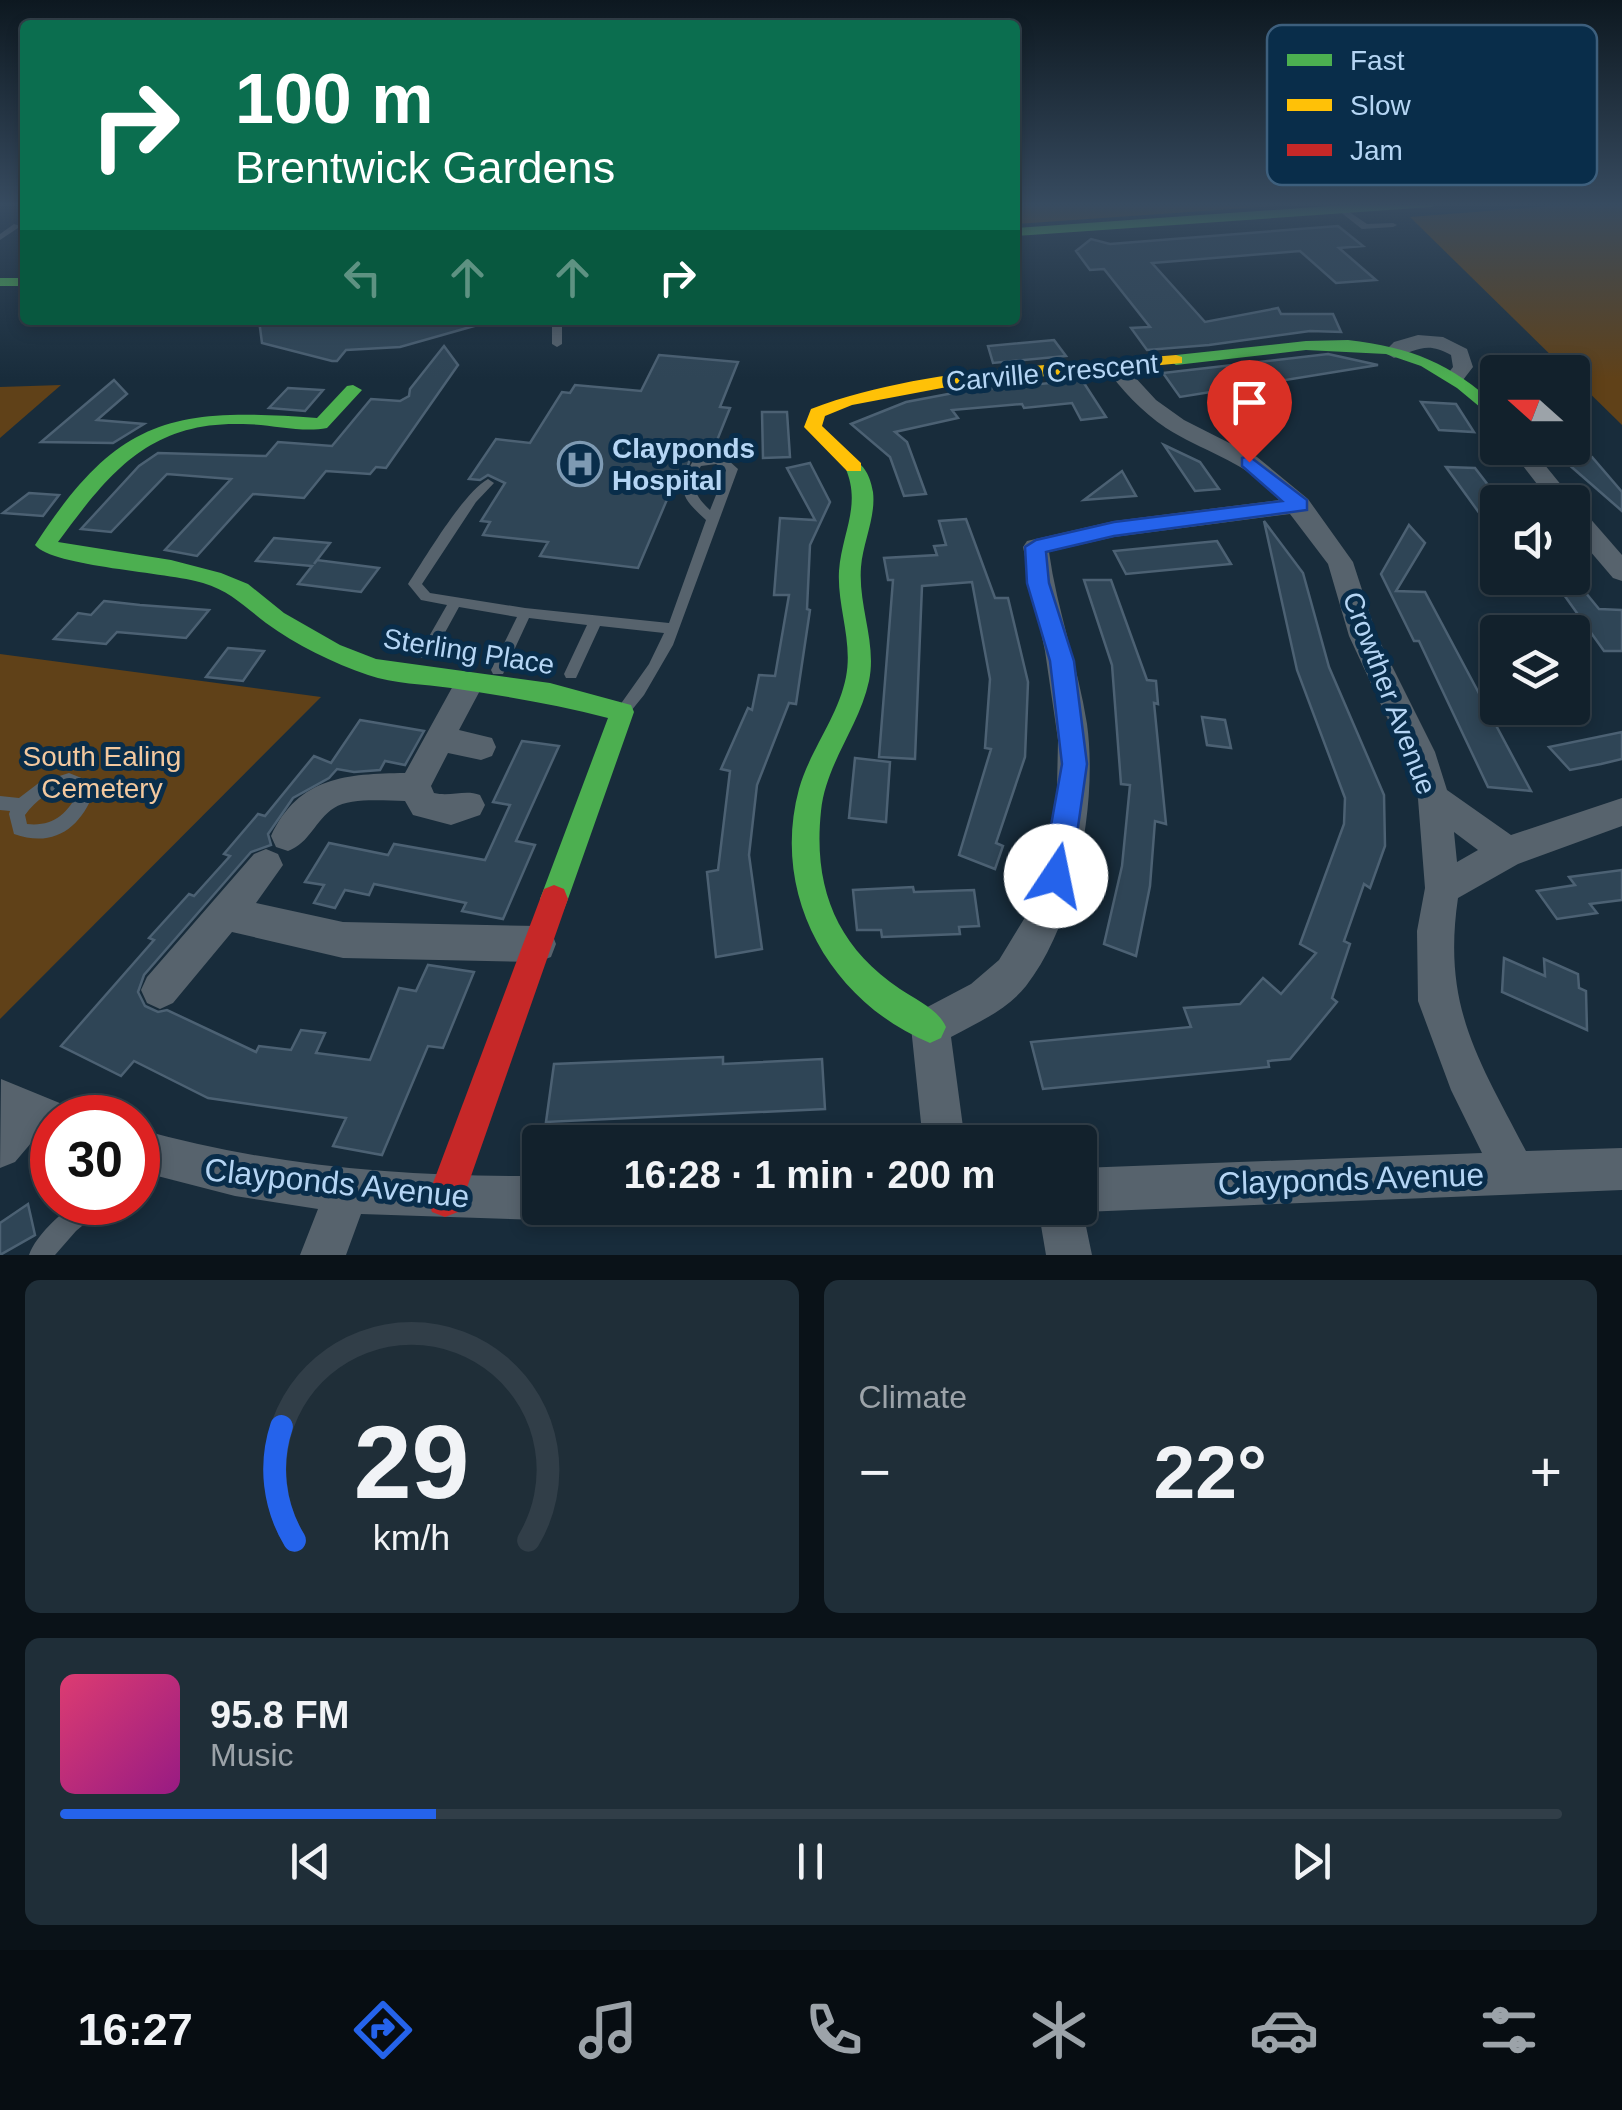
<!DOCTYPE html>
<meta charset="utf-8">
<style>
body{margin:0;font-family:Arial,sans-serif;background:#1f2e38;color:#f1f3f6;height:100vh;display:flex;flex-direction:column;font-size:38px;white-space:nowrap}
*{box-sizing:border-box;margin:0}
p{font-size:32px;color:#9ca3a9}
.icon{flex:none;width:55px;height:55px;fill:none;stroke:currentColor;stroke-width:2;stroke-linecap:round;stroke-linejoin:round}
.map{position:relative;height:1255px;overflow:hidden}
.panel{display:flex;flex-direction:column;gap:25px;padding:25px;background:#0a1218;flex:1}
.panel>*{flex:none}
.guide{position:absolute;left:20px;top:20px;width:1000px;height:305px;border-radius:10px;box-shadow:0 5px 15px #0003,0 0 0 2px #313e48;background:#0b6e4f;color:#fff;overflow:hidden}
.needle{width:65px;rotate:291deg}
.buttons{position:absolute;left:1480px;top:355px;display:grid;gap:20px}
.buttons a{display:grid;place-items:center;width:110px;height:110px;border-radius:10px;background:#12212c;box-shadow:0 5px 15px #0003,0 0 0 2px #313e48;font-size:50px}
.speed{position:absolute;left:30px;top:1095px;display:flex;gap:20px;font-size:50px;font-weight:700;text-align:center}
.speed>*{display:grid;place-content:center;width:130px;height:130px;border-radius:50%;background:#12212c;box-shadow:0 5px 15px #0003,0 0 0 2px #313e48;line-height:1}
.speed .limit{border:15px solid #d22;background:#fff;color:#111}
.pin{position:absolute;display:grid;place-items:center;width:85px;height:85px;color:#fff;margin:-102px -42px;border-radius:50% 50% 50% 0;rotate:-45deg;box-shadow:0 0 10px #0007}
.pin .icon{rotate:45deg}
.me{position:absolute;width:110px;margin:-55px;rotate:11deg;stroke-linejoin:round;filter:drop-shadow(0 0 8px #0008)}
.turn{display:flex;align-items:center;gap:35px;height:210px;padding:0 50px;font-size:45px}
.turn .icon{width:130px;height:130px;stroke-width:2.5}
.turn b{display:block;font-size:70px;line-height:85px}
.lanes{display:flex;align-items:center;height:95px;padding:0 50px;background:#0003;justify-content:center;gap:50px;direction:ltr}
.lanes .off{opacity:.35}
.big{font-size:75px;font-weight:800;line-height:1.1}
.panel .widget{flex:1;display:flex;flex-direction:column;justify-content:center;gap:15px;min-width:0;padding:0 35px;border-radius:15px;background:#1f2e38}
.panel .dial{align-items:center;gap:0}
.dial svg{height:260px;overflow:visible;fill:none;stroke:#313e48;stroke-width:7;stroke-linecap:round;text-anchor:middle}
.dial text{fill:#f1f3f6;stroke:none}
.song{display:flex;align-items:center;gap:30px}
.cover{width:120px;height:120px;border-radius:15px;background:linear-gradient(135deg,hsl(340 70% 55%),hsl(310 70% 35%))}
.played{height:10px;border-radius:5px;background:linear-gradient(90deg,#2563eb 25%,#313e48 25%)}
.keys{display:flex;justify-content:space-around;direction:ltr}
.heat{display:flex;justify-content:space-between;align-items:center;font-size:55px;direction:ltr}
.panel .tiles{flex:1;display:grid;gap:25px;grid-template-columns:1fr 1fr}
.widget:last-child{grid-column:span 2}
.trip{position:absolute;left:522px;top:1125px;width:575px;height:100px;border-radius:10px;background:#12212c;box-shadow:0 5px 15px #0003,0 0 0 2px #313e48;font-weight:800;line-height:100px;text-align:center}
.menu{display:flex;height:160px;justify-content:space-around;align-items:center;background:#070d12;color:#9ca3a9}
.menu .icon{width:70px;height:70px}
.menu .on{color:#2563eb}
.menu b{font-size:45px;color:#f1f3f6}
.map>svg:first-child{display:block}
</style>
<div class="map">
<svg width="1622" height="1255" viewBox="0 0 1622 1255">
<rect width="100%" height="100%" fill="#182c3b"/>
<!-- green -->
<g fill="#604118">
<polygon points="1015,203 1319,203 1015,224"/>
<polygon points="1589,203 1622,203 1622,425 1410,217"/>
<polygon points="61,385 0,438 0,387"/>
<polygon points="0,654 321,697 0,1019"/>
</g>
<!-- building -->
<g fill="#2f4556" stroke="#4c6173" stroke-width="2.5">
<polygon points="1338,226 1363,246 1339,248 1376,280 1336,283 1300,251 1152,263 1205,322 1278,308 1281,314 1333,314 1341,332 1310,331 1209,345 1147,350 1131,328 1150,327 1104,269 1090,270 1076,251 1091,239 1110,244"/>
<polygon points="259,320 473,320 474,326 400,347 346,350 337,361 332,361 262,343"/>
<polygon points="1054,340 1066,356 993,363 988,346"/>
<polygon points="444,346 458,365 386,468 376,467 370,474 326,471 304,498 253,494 197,556 165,550 231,479 167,474 111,532 81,529 139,466 158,453 266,456 278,442 332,446 371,399 400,401 409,396 410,389"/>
<polygon points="1328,354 1378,365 1180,397 1163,373"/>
<polygon points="659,355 738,362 720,407 730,408 712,453 690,459 680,491 671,490 638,568 540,556 548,542 483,535 490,522 481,521 505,483 488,475 480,480 469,479 496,439 530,443 562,392 570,393 575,385 641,391"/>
<polygon points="114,380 127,394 97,420 144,424 113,443 41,442"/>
<polygon points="1082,380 1106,417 1081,420 1072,403 1024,408 1022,404 952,410 958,418 895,432 907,442 926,494 904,496 890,457 851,424 906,402 964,391"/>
<polygon points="288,388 323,390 305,411 269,408"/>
<polygon points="1421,402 1456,404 1474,432 1439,430"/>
<polygon points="762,412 787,412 790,457 763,458"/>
<polygon points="1164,445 1200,462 1219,489 1195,491"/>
<polygon points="1559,456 1592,457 1622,492 1622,511"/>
<polygon points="810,463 830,502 810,545 807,609 810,610 796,704 789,703 757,785 749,855 762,949 716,957 707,872 718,870 730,771 721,769 748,708 752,710 759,675 775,676 789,595 774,595 780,518 815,520 787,468"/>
<polygon points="1446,467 1475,468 1498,498 1498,539"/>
<polygon points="1122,471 1136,496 1084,500"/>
<polygon points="29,493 59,495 43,516 3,513"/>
<polygon points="966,519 995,598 1008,598 1028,682 1025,757 996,843 1003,846 995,869 959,855 991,749 985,748 990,679 972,582 922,586 915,759 879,757 893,580 888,580 884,558 937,555 934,546 946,545 939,521"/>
<polygon points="1264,521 1303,573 1329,667 1384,795 1385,846 1370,888 1364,884 1344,941 1350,944 1332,998 1337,1002 1290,1059 1268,1061 1269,1067 1043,1089 1031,1042 1191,1027 1184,1008 1240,1004 1263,978 1281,994 1316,953 1300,944 1344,824 1345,798 1297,670"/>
<polygon points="1409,525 1425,543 1396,591 1425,592 1531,791 1488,787 1419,641 1414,641 1381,574"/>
<polygon points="274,538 330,543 314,564 317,560 379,568 361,592 298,584 312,566 256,561"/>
<polygon points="1217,541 1231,564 1126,574 1114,551"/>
<polygon points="1572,576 1599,609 1622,610 1622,651 1604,651 1552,578"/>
<polygon points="1084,580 1111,580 1147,680 1156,681 1158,704 1154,703 1166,824 1155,821 1150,886 1136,956 1104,944 1122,866 1130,785 1121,784 1112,665"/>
<polygon points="104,601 140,605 209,610 186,638 117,632 106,644 54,639 78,613 91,615"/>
<polygon points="228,648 264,651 243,681 206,677"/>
<polygon points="1202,717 1225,720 1231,748 1207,745"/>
<polygon points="360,720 424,731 405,765 385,761 380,770 354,772 337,769 329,778 293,798 268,834 271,845 251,852 144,975 138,992 145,1006 158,1012 167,1010 256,1052 259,1046 291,1050 301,1030 325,1033 316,1053 370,1060 399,988 416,991 428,965 474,972 443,1048 428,1046 382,1155 333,1146 346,1118 208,1098 134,1061 121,1076 61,1046 154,940 149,938 189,894 194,896 230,856 224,854 258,814 265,816 314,756 331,763"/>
<polygon points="1622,732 1622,759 1601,764 1570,770 1549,747"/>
<polygon points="522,741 559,746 516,841 535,845 503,919 462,911 466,903 374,884 369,895 345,890 335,908 314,903 324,885 305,882 329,843 388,855 394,844 485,860 510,805 493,802"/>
<polygon points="855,758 890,762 886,822 849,818"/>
<polygon points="1622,870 1622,900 1590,904 1597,913 1557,919 1537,891 1575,885 1569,877"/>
<polygon points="913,887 914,892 974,890 979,926 959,927 960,934 882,937 881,930 857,930 853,890"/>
<polygon points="1504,958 1545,976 1544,959 1578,974 1579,988 1586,991 1587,1030 1502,992"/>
<polygon points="723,1057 723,1064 822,1059 825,1109 546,1122 554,1064"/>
<polygon points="28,1204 35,1235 0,1255 0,1223"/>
</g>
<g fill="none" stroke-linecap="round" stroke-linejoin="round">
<!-- lane -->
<g fill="#57636d" fill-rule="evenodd">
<polygon points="1342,207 1367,224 1393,223 1397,225 1393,227 1362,229 1339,211 1339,207"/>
<polygon points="14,224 21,226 0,240 0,234"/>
<polygon points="552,320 562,320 562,344 557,347 552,344"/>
<path d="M711,457L728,460L738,469L673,645L644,695L627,716L622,718L617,716L615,712L649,664L664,633L600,626L576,678H566L564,674L587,625L529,618L503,674H493L491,670L517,617L459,607L431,658H421L419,654L447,605L421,600L408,584C425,558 463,493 488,479L494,483L476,502L422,584L430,593L525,608L669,623L706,520C683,499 675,490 693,461ZM716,464L726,470L710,510C695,496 689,485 701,466Z"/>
<path d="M69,773L89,781L94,792C80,829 53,848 14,834L9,814L10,811L0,810V796L19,798L40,782ZM68,787L78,792C68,814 52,827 27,824L25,815C36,800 50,790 68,787Z"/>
<path d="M75,1202H104L101,1210L76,1231L55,1255H29C37,1234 58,1217 75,1202Z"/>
</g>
<!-- street -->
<g fill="#57636d" fill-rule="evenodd">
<path d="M1418,335L1443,337L1467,349L1473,367L1463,380H1449L1446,376L1453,367L1451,355C1427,341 1417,350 1394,358L1384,352L1394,342Z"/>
<path d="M1114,360L1121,362L1156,400L1184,420L1257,457L1308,499L1353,562L1377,636L1435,752L1447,790L1511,835L1622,798V826L1518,864L1458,898C1442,1006 1478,1059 1526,1151L1622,1148V1190L1083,1212L1092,1255H1046L1038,1208H1080V1168L1482,1153L1451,1090L1418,1001L1417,931L1425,888L1418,799L1403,752L1349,636L1328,564L1290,514L1114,537L1049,552C1057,610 1078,666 1087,724C1098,803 1076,922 1026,986C1007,1010 977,1023 951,1037L965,1142H923L911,1027L916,1013L971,984L999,960L1024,919L1048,844L1057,788L1058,740L1045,651L1023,547L1027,541L1114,521L1279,500C1251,463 1203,452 1166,428C1141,411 1122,390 1104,366ZM1454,832L1478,850L1457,862Z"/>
<polygon points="1509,448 1531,448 1571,497 1575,502 1572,506 1572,502 1551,502"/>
<polygon points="1572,506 1581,508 1622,555 1622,581 1613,578 1572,530"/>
<path d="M469,672L479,675L484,683L459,730L492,738L496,747L492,756L481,760L448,753L431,786L434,793C451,797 465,789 480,795L485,805L480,815L451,825L413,815L405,801C385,801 351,797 334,808C315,820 310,843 288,851L276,847L271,836C299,776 347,774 405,773L459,675Z"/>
<polygon points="266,849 278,854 283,865 256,903 343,922 538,926 551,931 556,944 551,957 538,962 343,958 232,932 173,1003 160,1009 147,1003 141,990 147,977 254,854"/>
<polygon points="1,1079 67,1106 71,1118 52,1118 52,1142 37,1136 15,1162 0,1168"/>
<path d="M138,1129C271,1166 403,1177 540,1176V1208H558L555,1213L540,1220L361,1214L346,1255H300L318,1209L235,1196L138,1171Z"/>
</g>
<!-- fast -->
<g fill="#4caf50" fill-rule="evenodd">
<polygon points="1372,203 1438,203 1432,207 1015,236 1015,228"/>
<rect x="0" y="278" width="25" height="8"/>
<path d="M1348,340C1412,348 1450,362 1498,407V422L1457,388L1421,366L1386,354L1306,350L1176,365L1168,360L1176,355L1306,341Z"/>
<path d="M353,385L362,390L327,428C301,433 270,424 243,424C149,421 109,473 58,542L171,560L221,573L248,584L284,613L340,645L376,659L550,683L631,705L634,712L568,899L564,909L554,913L544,909L540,899L608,718C555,704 504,696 451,688C424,684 394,684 368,675C333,663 296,645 266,623C245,607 230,591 203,583C168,572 53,567 35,545C118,417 172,407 317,418L347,386Z"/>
<path d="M854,461C866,465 871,480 873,492C876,517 863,542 861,567C858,606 877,643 869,681C859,727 826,763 821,811C813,887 836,946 900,989C916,1000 938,1009 946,1027L941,1038L930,1043C831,1002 770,896 799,789C810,750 838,717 846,677C853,641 837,606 839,571C842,532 862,505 845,467Z"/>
</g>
<!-- slow -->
<path fill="#ffc107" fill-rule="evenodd" d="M1176,355L1182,357V363L963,384L852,405L825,416L822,426L861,463V471H847L804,427L811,409C925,366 1056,366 1176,355Z"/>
<!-- jam -->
<polygon fill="#c62828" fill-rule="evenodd" points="554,885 564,889 568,899 463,1199 458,1212 445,1217 432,1212 427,1199 540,899 544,889"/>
</g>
<!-- sky -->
<linearGradient id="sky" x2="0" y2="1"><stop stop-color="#0d1820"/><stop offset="0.54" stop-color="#374b60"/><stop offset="1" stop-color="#374b60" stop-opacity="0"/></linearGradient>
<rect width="1622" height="379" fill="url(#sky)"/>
<!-- route -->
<polygon fill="#2563eb" stroke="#184099" stroke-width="2.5" points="1249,456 1307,500 1307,510 1114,536 1046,552 1049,583 1074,661 1087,764 1071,876 1066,886 1056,890 1046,886 1042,876 1062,764 1050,661 1027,583 1025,547 1036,540 1114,522 1282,501 1242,466 1242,458"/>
<!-- icons -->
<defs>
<symbol id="hospital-ring" viewBox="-11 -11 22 22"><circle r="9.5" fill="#092d4a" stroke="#7e9ab3" stroke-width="1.5"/><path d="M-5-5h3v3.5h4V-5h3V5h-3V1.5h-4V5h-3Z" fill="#7e9ab3"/></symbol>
</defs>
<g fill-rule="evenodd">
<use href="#hospital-ring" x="555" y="439" width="50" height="50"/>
</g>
<g text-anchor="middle" stroke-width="10" stroke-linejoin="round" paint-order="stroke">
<!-- street labels -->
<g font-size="28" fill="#b5d5f4" stroke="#092d4a">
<text transform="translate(1052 372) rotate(-5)" y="10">Carville Crescent</text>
<text transform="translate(469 651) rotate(9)" y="10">Sterling Place</text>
<text transform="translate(1390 693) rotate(69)" y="10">Crowther Avenue</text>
</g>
<!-- poi labels -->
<g font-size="28" font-weight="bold" fill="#b5d5f4" stroke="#092d4a" text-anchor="start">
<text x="612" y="458">Clayponds<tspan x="612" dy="32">Hospital</tspan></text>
</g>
<!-- park labels -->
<g font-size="28" fill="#f3c99f" stroke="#092d4a">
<text x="102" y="766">South Ealing<tspan x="102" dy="32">Cemetery</tspan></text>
</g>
<!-- near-street labels -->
<g font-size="32" fill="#b5d5f4" stroke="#092d4a">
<text transform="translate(1351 1179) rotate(-2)" y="11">Clayponds Avenue</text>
<text transform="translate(337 1183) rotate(6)" y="11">Clayponds Avenue</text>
</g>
</g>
<!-- legend -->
<rect x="1267" y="25" width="330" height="160" rx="15" fill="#092d4a" stroke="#3d5f7d" stroke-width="2.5"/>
<rect x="1287" y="54" width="45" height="12" fill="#4caf50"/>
<rect x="1287" y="99" width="45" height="12" fill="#ffc107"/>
<rect x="1287" y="144" width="45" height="12" fill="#c62828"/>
<g font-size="28" fill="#b5d5f4">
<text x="1350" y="70">Fast</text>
<text x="1350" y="115">Slow</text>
<text x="1350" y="160">Jam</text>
</g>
</svg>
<div class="buttons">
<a><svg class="needle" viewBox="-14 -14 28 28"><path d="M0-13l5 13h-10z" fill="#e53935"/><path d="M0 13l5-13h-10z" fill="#9ca3a9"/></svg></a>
<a><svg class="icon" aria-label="sound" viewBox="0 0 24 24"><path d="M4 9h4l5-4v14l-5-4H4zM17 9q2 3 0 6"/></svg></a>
<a><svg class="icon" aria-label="layers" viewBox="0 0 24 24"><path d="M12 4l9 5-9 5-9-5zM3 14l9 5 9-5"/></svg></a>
</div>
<div class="speed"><div class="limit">30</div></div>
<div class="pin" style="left:1249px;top:462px;background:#d93025"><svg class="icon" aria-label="arrive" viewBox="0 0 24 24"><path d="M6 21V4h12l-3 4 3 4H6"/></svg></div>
<svg class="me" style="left:1056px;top:876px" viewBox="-20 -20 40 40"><circle r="19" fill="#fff"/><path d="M0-13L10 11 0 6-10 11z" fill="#2563eb"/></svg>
<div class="trip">16:28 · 1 min · 200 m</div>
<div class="guide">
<div class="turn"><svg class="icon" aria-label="right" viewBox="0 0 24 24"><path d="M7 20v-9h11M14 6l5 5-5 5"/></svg><div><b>100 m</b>Brentwick Gardens</div></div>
<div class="lanes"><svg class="icon off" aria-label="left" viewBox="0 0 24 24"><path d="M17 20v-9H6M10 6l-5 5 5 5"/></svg><svg class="icon off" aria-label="ahead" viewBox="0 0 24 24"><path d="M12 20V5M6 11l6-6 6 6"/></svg><svg class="icon off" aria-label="ahead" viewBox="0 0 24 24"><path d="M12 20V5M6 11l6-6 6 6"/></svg><svg class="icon" aria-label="right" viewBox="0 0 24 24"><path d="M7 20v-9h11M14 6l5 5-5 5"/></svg></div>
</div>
</div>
<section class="panel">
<div class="tiles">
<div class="widget dial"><svg viewBox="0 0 100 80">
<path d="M14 69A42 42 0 1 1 86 69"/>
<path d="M14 69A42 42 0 0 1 10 34" stroke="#2563eb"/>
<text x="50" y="56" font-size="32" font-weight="700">29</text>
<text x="50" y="72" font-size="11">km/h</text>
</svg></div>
<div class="widget"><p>Climate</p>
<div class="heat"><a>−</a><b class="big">22°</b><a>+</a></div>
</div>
<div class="widget">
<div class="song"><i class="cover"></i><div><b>95.8 FM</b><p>Music</p></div></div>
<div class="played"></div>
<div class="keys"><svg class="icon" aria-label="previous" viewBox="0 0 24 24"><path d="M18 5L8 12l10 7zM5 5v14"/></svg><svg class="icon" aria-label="pause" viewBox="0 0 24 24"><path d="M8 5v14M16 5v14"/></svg><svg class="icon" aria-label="next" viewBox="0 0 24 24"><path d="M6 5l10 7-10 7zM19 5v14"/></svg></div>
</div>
</div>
</section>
<nav class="menu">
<b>16:27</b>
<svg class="icon on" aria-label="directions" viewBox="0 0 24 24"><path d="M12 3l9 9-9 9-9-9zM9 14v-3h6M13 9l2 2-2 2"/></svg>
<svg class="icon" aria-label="music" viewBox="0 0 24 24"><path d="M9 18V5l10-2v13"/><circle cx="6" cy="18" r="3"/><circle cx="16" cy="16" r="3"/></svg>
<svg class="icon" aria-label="phone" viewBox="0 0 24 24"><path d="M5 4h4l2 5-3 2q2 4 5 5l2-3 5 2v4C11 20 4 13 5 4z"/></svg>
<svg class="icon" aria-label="climate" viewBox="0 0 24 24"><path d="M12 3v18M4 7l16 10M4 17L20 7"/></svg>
<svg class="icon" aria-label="car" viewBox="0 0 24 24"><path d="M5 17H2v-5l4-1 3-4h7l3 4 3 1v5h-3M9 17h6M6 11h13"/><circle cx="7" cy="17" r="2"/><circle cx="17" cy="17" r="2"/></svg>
<svg class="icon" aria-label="filters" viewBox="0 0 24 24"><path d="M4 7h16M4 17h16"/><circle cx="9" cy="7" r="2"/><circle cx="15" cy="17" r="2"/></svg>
</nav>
